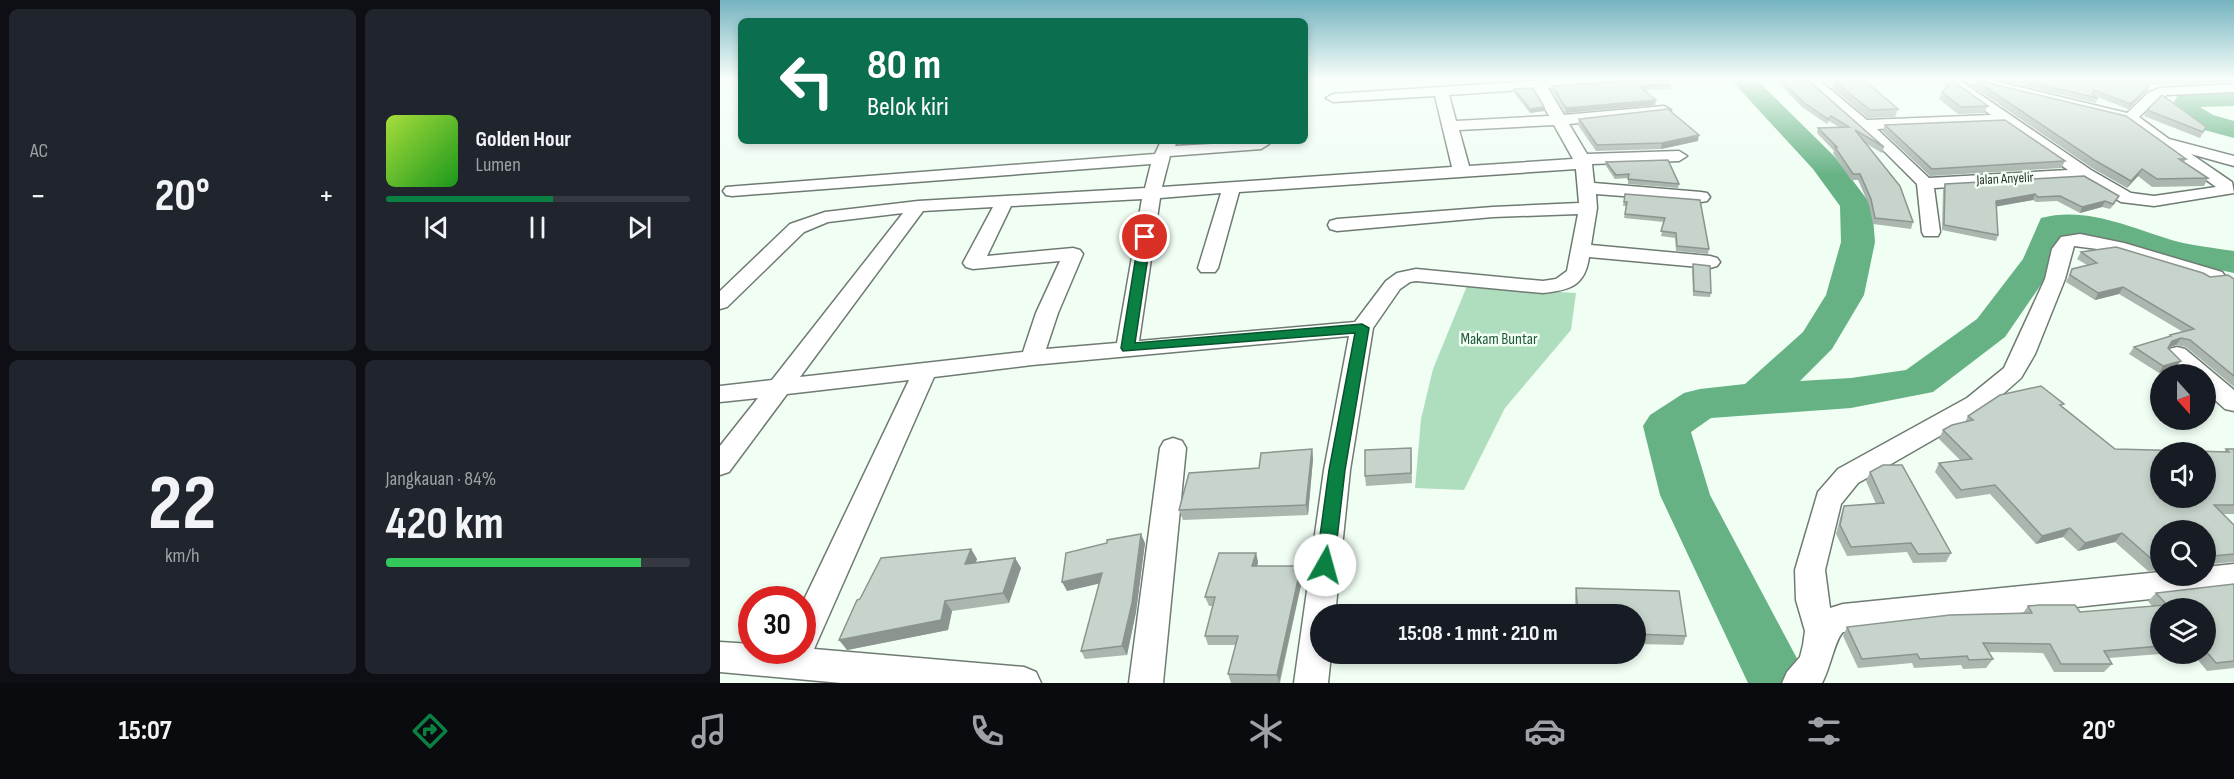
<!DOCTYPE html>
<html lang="id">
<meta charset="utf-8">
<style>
body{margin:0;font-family:"Sofia Sans Condensed",sans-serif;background:#20242c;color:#f1f3f6;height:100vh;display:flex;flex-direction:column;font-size:22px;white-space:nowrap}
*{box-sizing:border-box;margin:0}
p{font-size:20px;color:#9ea1a6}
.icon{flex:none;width:33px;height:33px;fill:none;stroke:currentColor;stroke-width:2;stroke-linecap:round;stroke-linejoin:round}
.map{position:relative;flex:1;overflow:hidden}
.drawer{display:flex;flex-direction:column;gap:9px;padding:9px;background:#0d0f14;width:720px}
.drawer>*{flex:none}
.hud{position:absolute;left:18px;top:18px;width:570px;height:126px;border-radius:9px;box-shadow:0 3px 9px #0003;background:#0b6e4f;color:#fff;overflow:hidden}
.needle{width:39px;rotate:159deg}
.buttons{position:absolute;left:1430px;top:364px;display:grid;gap:12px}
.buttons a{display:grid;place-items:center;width:66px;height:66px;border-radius:50%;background:#171b24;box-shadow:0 3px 9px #0003;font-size:30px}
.speed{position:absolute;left:18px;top:586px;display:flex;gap:12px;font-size:30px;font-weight:700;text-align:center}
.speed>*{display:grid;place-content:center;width:78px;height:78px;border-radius:50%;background:#171b24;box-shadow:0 3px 9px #0003;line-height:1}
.speed .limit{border:9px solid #d22;background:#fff;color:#111}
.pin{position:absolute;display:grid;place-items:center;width:51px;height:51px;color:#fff;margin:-26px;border:3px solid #fff;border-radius:50%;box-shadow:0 2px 6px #0007}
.me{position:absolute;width:66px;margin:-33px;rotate:7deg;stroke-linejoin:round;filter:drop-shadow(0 0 4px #0008)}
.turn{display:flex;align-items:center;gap:21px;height:126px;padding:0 30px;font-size:27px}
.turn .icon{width:78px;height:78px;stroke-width:2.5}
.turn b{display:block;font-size:42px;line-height:51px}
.big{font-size:45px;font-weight:700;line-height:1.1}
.drawer .card{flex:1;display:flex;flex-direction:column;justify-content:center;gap:9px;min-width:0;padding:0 21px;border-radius:9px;background:#20242c}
.drawer .dial{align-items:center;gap:0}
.dial b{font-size:78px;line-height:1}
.song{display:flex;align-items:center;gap:18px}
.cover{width:72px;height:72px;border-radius:9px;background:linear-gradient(135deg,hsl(80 70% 55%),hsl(120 70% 35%))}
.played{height:6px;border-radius:3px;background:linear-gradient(90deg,#0b8043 55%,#363941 55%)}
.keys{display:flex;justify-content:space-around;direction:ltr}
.heat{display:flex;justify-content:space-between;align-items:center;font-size:33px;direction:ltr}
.charge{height:9px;border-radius:4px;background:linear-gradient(90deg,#34c759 84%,#363941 0)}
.drawer .tiles{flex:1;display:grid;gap:9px;grid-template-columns:repeat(2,1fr)}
.trip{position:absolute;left:590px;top:604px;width:336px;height:60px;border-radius:30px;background:#171b24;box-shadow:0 3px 9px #0003;font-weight:700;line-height:60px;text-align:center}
.menu{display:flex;height:96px;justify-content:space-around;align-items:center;background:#090b0e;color:#9ea1a6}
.menu .icon{width:42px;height:42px}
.menu .selected{color:#0b8043}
.menu b{font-size:27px;color:#f1f3f6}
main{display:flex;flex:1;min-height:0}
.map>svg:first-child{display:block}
</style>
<main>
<section class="drawer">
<div class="tiles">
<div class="card"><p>AC</p>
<div class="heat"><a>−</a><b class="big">20°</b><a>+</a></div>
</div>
<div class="card">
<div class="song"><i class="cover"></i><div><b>Golden Hour</b><p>Lumen</p></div></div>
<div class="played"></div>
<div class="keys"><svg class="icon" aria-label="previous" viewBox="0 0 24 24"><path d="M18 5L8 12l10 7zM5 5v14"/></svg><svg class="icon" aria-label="pause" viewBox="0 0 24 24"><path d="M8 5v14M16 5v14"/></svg><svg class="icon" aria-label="next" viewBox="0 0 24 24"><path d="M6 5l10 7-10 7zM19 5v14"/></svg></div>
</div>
<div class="card dial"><b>22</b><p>km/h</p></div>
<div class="card"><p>Jangkauan · 84%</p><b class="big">420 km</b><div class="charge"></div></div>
</div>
</section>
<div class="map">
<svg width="1514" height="683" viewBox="0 0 1514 683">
<rect width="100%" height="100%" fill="#f0fef4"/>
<!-- green -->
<polygon fill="#aedebe" points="747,286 856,293 851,330 785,408 744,490 695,488 701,419 713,369"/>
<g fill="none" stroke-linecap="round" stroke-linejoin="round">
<!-- river -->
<g fill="#66b284" fill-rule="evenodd">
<path d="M1011,80H1037L1115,157L1152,206L1155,242L1144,295L1112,349L1080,381L1131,378L1186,370L1257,319L1303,259L1321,218C1367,206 1411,228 1455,241C1474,246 1495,248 1514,251V273L1441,258L1362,234L1346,235L1338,260L1285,337L1213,392L1131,408L991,418L971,432L990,495L1090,683H1028L940,495L923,426L930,415L964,393L980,389L1025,384L1083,332L1106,295L1121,242L1120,206L1093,169Z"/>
<polygon points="1500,89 1514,90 1514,106 1480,107 1493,115 1514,121 1514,138 1473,127 1451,107 1458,95"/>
</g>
<defs>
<g id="minor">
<path d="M831,80H902L895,84L828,88L844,115L944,106L951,110L944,114L849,124L867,154L959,151L967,156L959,161L872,164L874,183L981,192L987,193L990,197L987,201L981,202L876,194L877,208L871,245L990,256L997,258L1000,262L997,266L990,268L869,257C865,286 850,290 823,293L696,281L690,282L680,289L653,328L630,470L615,615H600V654H611L608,683H574L604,470L629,336L312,365L214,377L94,649L304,667L316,672L321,683H121L0,672V642L32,644V651H82V604L189,380L67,394L9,472L0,475V446L38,398L0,402V386L52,380L183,213L108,222L84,232L7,307L0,309V291L70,224L105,212L198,201L425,188L431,164L12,196L6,195L3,191L6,187L435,154L441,141H457L455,146L547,141L549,144L541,149L450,156L442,187L732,167L715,96L613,102L606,98L613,94ZM814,89L829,116L736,121L729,95ZM834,125L853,159L749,166L739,130ZM856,169L859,203L773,207L617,219L610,221L608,225L610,229L617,231L773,217L858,214L847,271L836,279L823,281L696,269L677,273L666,281L635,322L419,341L440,198L501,193L478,268L481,272H495L498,268L519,192ZM422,199L397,343L326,349L338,313L363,254L360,250L353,248L267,256L291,206ZM273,207L243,263L246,267L253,269L340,261L316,313L303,352L80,377L203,211Z"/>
<path d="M1084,80H1099L1147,120L1271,115L1223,80H1239L1371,170L1411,193L1434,196L1496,187L1405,121L1248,83L1246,80H1270L1407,113L1428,93L1440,88L1514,84V92L1447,95L1438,99L1419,117L1449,139L1514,156V166L1471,154L1512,182L1514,193L1434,206L1401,202L1362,179L1214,188L1220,232L1218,236H1204L1202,232L1197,184L1166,153ZM1283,124L1348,170L1209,178L1157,129Z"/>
<path d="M1360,234L1404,243L1502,272L1505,276L1502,280L1495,282L1393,251L1354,246L1345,279L1315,354L1301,378L1265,410L1138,483L1121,504L1105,570L1110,608L1123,604L1440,572V576H1485V567L1514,564V590L1123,632C1115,639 1110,669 1102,683H1062L1067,672L1080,657L1083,645L1085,631L1076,600L1075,570L1098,492L1118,469L1247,398L1284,368L1325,279L1332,249L1341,237Z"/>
<polygon points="1457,347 1465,349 1514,390 1514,411 1505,409 1485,391 1485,375 1467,375 1446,354 1449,349"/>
<polygon points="453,438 462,441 466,448 443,683 409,683 440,448 444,441"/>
</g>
</defs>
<!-- minor casing -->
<use href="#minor" stroke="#6f7b72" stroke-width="3"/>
<!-- minor -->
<use href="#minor" fill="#fff" fill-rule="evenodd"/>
</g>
<!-- wall -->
<g fill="#abb6af">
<polygon points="1056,80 1088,80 1164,147 1162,153 1145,143 1193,222 1191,229 1153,224 1149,205 1138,180 1131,180 1113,153 1114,151 1097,133 1098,128 1119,127 1109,121 1107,124 1082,107"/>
<polygon points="1255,80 1466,159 1464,162 1488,178 1484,186 1432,187 1418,176 1407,188 1372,168 1252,86"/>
<polygon points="1279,80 1514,80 1514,82 1427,85 1429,87 1427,91 1408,109 1375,96 1378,98 1376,103"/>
<polygon points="1114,81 1178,109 1175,117 1148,118 1112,88"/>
<polygon points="951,85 951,89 924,90 935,105 845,113 832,90 832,86"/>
<polygon points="794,89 824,111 810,113 794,93"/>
<polygon points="1222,92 1268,106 1264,113 1238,114 1219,99"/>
<polygon points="1427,110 1486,127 1480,138 1424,116"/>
<polygon points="859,119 978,141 941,149 876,151 858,125"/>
<polygon points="1165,125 1345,161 1341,168 1210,176 1162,131"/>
<polygon points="886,162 959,184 958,188 908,184 908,178 895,179 886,166"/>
<polygon points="1225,184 1396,202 1390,209 1382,207 1360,213 1337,201 1316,202 1313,200 1276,206 1278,235 1276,241 1222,230 1223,190"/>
<polygon points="905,194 980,200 989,249 988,254 956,251 955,238 941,236 944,222 904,218 906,206 903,206"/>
<polygon points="1361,252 1490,277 1514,279 1514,387 1466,347 1456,345 1448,347 1456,367 1439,373 1409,354 1414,347 1449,337 1450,335 1463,332 1399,294 1375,300 1346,282 1352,269 1367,265 1357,259"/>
<polygon points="973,264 991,293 990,297 973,296 972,269"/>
<polygon points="1343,407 1395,449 1504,452 1506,449 1514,449 1514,514 1503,514 1514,525 1514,562 1491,564 1485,571 1485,531 1440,531 1440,570 1428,571 1395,542 1358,551 1343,537 1316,544 1270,494 1236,499 1215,472 1219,463 1240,460 1219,439 1223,430 1245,422 1248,416"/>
<polygon points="691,448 692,483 646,486 645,476"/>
<polygon points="592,449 593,459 588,515 463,520 459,510 539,468"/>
<polygon points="1150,472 1231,553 1226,562 1193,563 1187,552 1127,556 1116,534 1121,515 1124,506 1156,504 1146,481"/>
<polygon points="425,543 416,612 407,655 365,659 361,651 379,583 347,591"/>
<polygon points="251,549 257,559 256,562 295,558 301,568 289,603 232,611 228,630 127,650 140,599"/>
<polygon points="536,553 538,562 537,566 583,576 560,683 511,683 508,674 516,645 488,645 485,636 493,606 489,606 485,597"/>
<polygon points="1514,584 1514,668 1487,671 1473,654 1485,654 1485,609 1440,609 1440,654 1389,658 1392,664 1384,672 1334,672 1323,653 1268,652 1273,659 1266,668 1243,669 1241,665 1194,668 1192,663 1138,668 1123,636 1127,627 1303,613 1308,606 1360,612 1432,606 1428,601 1436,593"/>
<polygon points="856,588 966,636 963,645 915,644 915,615 856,615 855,598"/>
</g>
<!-- shaded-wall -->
<g fill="#8b948e">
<polygon points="1429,87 1427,91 1408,109 1410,104"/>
<polygon points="936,100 935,105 845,113 846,108"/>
<polygon points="824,107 824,111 810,113 810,109"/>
<polygon points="979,135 978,141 941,149 942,143"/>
<polygon points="1422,169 1418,176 1407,188 1411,181"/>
<polygon points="1315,194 1313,200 1274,207 1276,201"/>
<polygon points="1385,201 1382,207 1360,213 1362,207"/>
<polygon points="1403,287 1399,294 1375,300 1378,293"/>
<polygon points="1461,338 1456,345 1447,348 1452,341"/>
<polygon points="1461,361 1456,367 1439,373 1443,366"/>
<polygon points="592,449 593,459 588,515 586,505"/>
<polygon points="1350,528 1343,537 1316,544 1322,536"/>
<polygon points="1402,533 1395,542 1358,551 1365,543"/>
<polygon points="421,534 425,543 416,612 407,655 402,646"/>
<polygon points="251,549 257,559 251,573 245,564"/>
<polygon points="536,553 538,562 535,575 532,566"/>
<polygon points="295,558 301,568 289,603 283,593"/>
<polygon points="581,566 583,576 559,683 557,675"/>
<polygon points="382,573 386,582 347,591 342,582"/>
<polygon points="225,601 232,611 228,630 127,650 119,640"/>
</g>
<!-- building -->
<g fill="#c7d4cb" stroke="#8b948e" stroke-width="1.5" fill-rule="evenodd">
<polygon points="900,80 946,80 951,85 919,86 936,100 846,108 832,86 896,82"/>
<polygon points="1062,80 1088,80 1164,147 1135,130 1180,186 1193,222 1155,218 1151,199 1140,174 1133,174 1115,147 1117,147 1098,128 1129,127 1111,116 1108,119 1083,102"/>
<polygon points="1127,80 1144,80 1178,109 1150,110 1114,81"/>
<polygon points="1255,80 1406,116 1466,159 1459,159 1488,178 1437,179 1422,169 1411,181 1376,161"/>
<polygon points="1300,80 1446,80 1421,81 1429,87 1410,104 1374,90 1372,94 1378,98"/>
<polygon points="1233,81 1268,106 1241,107 1222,92"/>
<polygon points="813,88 824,107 810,109 794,89"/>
<polygon points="1442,95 1486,127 1483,132 1427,110"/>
<polygon points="948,109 979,135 942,143 877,145 859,119"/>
<polygon points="1285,120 1345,161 1212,169 1165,125"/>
<polygon points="948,160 959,184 908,179 909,174 896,175 886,162"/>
<polygon points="1364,176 1399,196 1393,204 1385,201 1362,207 1340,196 1318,197 1315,194 1276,201 1278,235 1224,225 1225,184"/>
<polygon points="905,194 980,200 989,249 957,246 956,233 941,231 945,218 905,214 907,202 904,202"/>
<polygon points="1396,247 1483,273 1490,277 1508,275 1514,279 1514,376 1470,340 1461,338 1452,341 1448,348 1461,361 1443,366 1414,347 1451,336 1450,335 1474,329 1403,287 1378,293 1350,275 1352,269 1377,263 1361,252"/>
<polygon points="973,264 990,266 991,293 974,291"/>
<path d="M1321,386L1344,404L1340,405L1395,449L1509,452L1506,449H1514V505H1494L1514,525V554L1493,556L1491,565H1485V531H1440V562H1435L1402,533L1365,543L1350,528L1322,536L1275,485L1241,490L1219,463L1252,459L1223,430L1232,425L1253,420L1248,416L1280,395ZM1440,453H1485V498H1440Z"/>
<polygon points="691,448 691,473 645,476 645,450"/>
<polygon points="592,449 586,505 459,510 469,473 539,468 541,453"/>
<polygon points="1163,465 1182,465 1231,553 1198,554 1191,543 1131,547 1120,525 1124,506 1164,503 1150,472"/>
<polygon points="421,534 412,603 402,646 361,651 382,573 342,582 346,553 387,543 387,540"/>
<polygon points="251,549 245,564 295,558 283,593 225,601 221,620 119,640 137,600 140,599 161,558"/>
<polygon points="499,553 536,553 532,566 581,566 557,675 508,674 518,636 485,636 495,597 485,597"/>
<polygon points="1514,584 1514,661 1496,663 1485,650 1485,609 1440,609 1440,646 1384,651 1392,664 1341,664 1330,644 1263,643 1273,659 1249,660 1247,656 1200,659 1197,654 1142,659 1127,627 1230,615 1312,613 1308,606 1319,605 1355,605 1360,612 1447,605 1436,593"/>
<polygon points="856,588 959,591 966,636 915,634 915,615 858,615"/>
</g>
<!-- sky -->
<linearGradient id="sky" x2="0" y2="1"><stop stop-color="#74b3c0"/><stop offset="0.45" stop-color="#f8fffa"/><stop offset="1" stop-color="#f8fffa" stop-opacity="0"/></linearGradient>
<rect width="1514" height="176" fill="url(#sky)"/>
<!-- route -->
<polygon fill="#0b8043" stroke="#07532c" stroke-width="1.5" points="425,234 431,237 415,343 642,324 649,328 625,470 614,565 612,570 605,573 599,570 596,565 609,470 635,333 403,351 401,348 419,237"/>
<g text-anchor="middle" stroke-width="5" stroke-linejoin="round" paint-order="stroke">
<!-- far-street labels -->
<g font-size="14" fill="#2c312d" stroke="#f0fef4">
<text transform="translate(1285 178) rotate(-3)" y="5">Jalan Anyelir</text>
</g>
<!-- park labels -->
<g font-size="16" fill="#205839" stroke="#f0fef4">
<text x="779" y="344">Makam Buntar</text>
</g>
</g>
</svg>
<div class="buttons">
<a><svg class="needle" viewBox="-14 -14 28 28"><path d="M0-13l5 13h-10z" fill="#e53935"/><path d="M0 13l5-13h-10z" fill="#9ea1a6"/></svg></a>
<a><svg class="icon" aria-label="sound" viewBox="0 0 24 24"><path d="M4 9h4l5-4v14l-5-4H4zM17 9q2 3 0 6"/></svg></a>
<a><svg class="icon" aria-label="search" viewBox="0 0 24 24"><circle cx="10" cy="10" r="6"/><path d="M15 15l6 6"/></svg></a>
<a><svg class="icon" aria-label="layers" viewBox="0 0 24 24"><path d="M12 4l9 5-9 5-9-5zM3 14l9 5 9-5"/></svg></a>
</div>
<div class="speed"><div class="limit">30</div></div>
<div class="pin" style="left:425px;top:237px;background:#d93025"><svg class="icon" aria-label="arrive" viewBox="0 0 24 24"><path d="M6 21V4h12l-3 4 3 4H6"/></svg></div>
<svg class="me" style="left:605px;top:565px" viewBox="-20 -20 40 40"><circle r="19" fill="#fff"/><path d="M0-13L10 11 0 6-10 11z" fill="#0b8043"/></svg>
<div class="trip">15:08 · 1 mnt · 210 m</div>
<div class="hud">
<div class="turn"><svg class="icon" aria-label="left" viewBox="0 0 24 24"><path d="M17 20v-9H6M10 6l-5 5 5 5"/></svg><div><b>80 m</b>Belok kiri</div></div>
</div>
</div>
</main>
<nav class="menu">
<b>15:07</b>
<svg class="icon selected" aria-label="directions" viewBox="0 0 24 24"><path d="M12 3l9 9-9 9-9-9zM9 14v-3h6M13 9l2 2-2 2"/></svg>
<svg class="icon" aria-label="music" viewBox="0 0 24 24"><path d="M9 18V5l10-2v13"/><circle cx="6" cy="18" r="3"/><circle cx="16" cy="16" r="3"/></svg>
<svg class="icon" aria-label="phone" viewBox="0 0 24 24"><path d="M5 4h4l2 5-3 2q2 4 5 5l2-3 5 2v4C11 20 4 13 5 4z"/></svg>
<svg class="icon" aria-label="climate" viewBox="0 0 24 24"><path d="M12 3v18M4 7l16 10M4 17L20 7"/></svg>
<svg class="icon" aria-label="car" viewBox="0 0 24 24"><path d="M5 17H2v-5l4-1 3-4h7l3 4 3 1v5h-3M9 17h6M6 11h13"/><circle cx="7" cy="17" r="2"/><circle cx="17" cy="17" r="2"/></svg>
<svg class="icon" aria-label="filters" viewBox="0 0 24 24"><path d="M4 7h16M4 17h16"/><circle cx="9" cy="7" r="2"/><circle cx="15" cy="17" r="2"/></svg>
<b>20°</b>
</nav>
